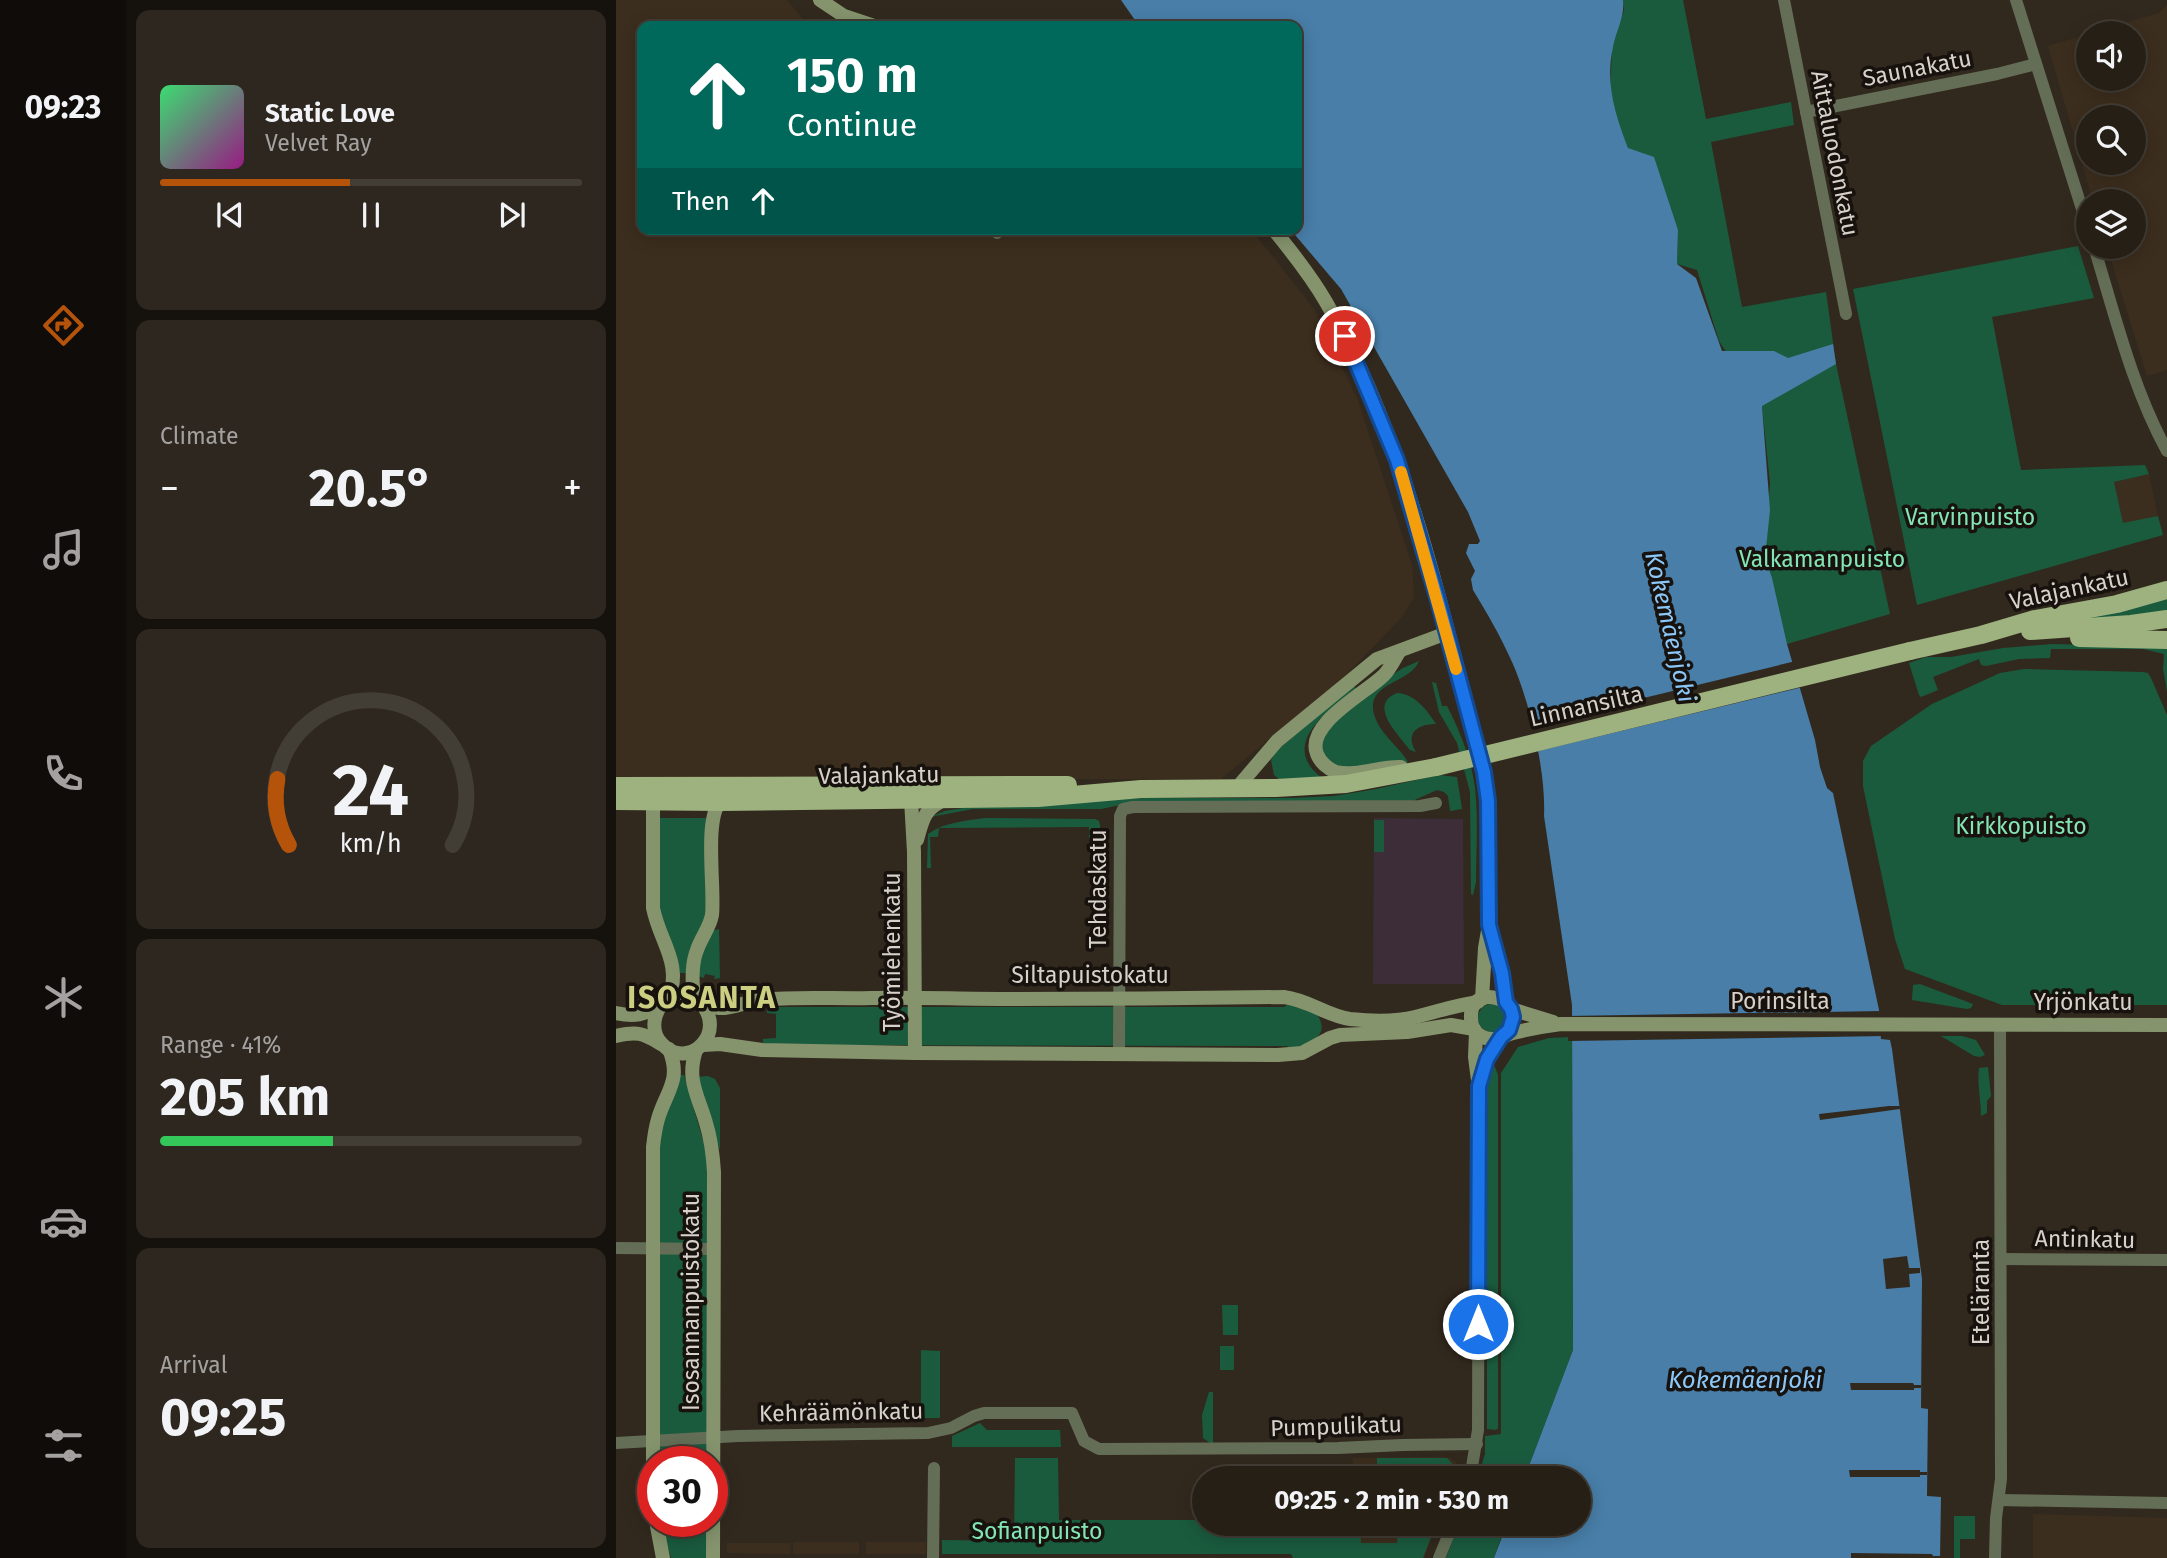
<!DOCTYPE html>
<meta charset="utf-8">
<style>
body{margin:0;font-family:"Fira Sans",sans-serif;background:#2e271f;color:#f1f3f6;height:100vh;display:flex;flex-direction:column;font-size:26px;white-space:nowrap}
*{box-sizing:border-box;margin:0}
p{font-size:23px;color:#a4a2a1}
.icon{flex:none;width:38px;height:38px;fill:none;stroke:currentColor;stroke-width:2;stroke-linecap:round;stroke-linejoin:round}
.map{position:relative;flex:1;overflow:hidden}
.details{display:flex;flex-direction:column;gap:10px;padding:10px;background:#15110c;width:490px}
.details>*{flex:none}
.top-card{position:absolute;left:21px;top:21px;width:665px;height:214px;border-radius:14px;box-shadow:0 4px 18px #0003,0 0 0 2px #423d35;background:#00695c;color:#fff;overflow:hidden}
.controls{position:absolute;left:1460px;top:21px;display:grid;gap:14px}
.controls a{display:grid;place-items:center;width:70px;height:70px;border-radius:50%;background:#261f16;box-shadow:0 4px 18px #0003,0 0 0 2px #423d35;font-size:35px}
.speed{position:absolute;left:21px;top:1446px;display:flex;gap:14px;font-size:35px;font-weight:700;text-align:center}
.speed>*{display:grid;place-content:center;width:91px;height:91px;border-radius:50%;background:#261f16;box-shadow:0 4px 18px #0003,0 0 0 2px #423d35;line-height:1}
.speed .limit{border:10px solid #d22;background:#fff;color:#111}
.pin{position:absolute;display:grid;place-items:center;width:60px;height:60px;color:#fff;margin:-30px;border:4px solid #fff;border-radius:50%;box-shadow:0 2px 7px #0007}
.me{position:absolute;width:77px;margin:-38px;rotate:0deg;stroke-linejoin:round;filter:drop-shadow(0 0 5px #0008)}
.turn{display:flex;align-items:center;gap:24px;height:147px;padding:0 35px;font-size:32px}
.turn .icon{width:91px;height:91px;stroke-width:2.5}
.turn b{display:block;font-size:49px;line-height:60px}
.then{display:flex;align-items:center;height:66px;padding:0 35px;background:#0003;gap:14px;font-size:26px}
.big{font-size:52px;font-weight:700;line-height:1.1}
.details .tile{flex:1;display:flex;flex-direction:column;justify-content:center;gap:10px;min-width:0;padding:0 24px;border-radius:14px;background:#2e271f}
.details .dial{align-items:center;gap:0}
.dial svg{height:182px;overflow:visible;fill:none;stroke:#423d35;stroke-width:7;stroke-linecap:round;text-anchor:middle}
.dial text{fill:#f1f3f6;stroke:none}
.song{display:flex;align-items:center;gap:21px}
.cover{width:84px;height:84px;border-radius:10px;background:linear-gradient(135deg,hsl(140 70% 55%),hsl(310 70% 35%))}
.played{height:7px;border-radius:4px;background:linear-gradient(90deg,#b45309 45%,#423d35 45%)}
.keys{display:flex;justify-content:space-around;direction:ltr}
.heat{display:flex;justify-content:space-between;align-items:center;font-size:38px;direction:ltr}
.charge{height:10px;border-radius:5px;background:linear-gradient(90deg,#34c759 41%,#423d35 0)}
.trip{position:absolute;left:576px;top:1466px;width:399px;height:70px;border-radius:35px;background:#261f16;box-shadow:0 4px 18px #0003,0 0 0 2px #423d35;font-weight:700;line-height:70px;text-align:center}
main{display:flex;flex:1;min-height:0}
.menu{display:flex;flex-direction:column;width:126px;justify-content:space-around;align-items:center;background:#0f0c09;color:#a4a2a1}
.menu .icon{width:49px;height:49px}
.menu .on{color:#b45309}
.menu b{font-size:32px;color:#f1f3f6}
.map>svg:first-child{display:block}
</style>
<main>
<nav class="menu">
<b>09:23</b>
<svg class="icon on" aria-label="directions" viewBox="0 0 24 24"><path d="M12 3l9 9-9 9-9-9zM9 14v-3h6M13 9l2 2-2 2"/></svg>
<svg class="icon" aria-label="music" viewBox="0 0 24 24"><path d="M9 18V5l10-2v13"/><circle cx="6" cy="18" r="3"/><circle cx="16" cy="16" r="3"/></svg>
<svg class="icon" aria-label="phone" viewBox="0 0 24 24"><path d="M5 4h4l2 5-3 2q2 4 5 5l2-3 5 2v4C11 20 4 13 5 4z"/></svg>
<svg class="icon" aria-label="climate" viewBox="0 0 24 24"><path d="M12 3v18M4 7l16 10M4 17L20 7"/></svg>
<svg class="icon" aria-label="car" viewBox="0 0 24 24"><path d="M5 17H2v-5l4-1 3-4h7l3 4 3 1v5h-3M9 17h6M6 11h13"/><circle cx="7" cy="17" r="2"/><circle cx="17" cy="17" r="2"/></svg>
<svg class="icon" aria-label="filters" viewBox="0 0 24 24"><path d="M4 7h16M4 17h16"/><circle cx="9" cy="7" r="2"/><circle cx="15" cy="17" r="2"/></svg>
</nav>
<section class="details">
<div class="tile">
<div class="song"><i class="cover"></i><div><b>Static Love</b><p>Velvet Ray</p></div></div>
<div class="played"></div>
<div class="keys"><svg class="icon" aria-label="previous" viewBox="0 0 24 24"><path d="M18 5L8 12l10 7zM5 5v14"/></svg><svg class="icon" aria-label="pause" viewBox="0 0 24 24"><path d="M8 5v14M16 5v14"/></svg><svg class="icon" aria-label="next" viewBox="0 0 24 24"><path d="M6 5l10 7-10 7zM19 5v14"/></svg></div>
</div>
<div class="tile"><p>Climate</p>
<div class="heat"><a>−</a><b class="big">20.5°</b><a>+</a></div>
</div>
<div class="tile dial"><svg viewBox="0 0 100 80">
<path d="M14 69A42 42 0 1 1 86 69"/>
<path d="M14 69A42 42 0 0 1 9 40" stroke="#b45309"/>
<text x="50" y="56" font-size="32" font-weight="700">24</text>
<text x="50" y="72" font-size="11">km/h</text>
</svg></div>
<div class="tile"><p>Range · 41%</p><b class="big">205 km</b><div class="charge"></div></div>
<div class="tile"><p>Arrival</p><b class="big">09:25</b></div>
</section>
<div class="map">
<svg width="1551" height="1558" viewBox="0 0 1551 1558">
<rect width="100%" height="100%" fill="#32291e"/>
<!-- built -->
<g fill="#3c2e1e" fill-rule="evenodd">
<polygon points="0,0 171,0 193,26 26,26 26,229 635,229 698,309 742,401 796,565 798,598 785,618 731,674 605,779 0,779"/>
<path d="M1551,5V370L1531,376L1491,247H1517V201H1477L1432,46L1472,34V79H1517V33H1474L1543,13ZM1472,117H1517V163H1472Z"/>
<polygon points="1533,474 1542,516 1507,524 1498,482"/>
<polygon points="826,1457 835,1458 840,1463 841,1471 838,1479 676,1479 676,1468 737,1467 737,1458"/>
<polygon points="1417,1514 1551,1518 1551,1558 1417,1558"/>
<polygon points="675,1524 821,1524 808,1558 677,1558"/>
<rect x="177" y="1542" width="66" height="12"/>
<rect x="250" y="1542" width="60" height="12"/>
<polygon points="111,1543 175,1543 174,1554 111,1553"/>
</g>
<!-- education -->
<polygon fill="#3c2d39" points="758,818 847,819 848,984 757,984"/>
<!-- green -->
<g fill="#1a5b3e">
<polygon points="1007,0 1067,0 1090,119 1175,102 1178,125 1095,142 1126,307 1210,292 1220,364 1274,614 1171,644 1149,558 1154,483 1146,406 1103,341 1081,270 1061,264 1062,230 1012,148 1001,121 994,93 996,48 1008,10"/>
<polygon points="1462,246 1478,298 1376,317 1405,470 1529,465 1533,474 1498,482 1507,523 1542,516 1547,535 1301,605 1237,289"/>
<polygon points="1551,598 1551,615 1430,624"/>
<polygon points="1436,644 1551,647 1551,691 1547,669 1548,654 1527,649 1435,649 1434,658 1403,659 1370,666 1365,665 1363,659 1317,677 1322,690 1305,697 1303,695 1293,663 1310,657 1335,657 1387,648"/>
<path d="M803,661C794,685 742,682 761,722C768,737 784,748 792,762C782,763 773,763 764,765C739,770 720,776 705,750L709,731L765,682L787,668Z"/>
<polygon points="1408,669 1527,672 1532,673 1535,678 1551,715 1551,1005 1386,1005 1289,969 1279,939 1247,786 1247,761 1255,746 1316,704 1384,673"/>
<path d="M816,682L820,683L826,706H831C846,735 858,766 860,799C862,826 860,854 860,882L857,895L855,894L854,792L841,743L823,712Z"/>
<path d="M737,686L740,688C714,710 661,744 706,778L663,779L658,775L655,760L660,751Z"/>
<path d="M781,693C799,694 811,710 820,724C803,724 788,732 800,752L794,750C783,735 751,705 781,693Z"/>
<polygon points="823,775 841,777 846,809 834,811 832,796 828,792 821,790 792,803 524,801 485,809 357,809 314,817 329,811 347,808 527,798 676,798 718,796 760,789"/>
<polygon points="43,818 90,818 90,908 89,919 70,973 63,973 44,918"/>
<path d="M369,818L479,819L483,821L484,825L485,870L483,871V838H473V827L323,828L322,837H314L315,868H311L312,834C329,822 349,821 369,818Z"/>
<rect x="758" y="820" width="10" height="32"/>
<polygon points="103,929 104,978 98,979 99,976 89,974 88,978 82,976 84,959 96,931"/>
<polygon points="1304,984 1357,1004 1355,1008 1351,1009 1296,1000 1297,985"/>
<path d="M674,1003L700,1013C716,1035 695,1043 677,1050L671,1046L147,1045V1039L160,1038V1014L151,1013V1007H668Z"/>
<circle cx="876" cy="1018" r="14"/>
<polygon points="1325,1036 1346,1036 1360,1040 1369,1055 1364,1057 1358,1056"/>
<polygon points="956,1037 957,1350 908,1479 861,1479 869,1454 869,1436 885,1434 885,1073 902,1047 933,1038"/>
<polygon points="875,1065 879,1067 882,1075 882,1428 880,1430 871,1429 871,1086"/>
<path d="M1372,1067L1375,1096L1371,1101V1113L1365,1116C1365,1100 1361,1083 1363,1068Z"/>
<polygon points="64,1075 68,1075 91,1154 91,1461 43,1461 43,1147 44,1133"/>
<polygon points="92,1076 99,1079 104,1088 104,1150 81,1077"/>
<polygon points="606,1305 622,1305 622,1335 607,1335"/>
<rect x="604" y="1346" width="14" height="24"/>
<polygon points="305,1350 324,1351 324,1418 305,1418"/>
<polygon points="593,1392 597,1392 597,1445 587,1438 586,1415"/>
<polygon points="364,1423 371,1430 444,1430 445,1447 336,1447 336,1436"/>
<polygon points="399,1458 442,1458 443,1520 588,1520 588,1524 744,1524 745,1543 781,1543 782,1524 820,1524 807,1558 677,1558 675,1554 326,1554 326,1540 398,1541"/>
<path d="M761,1458H831C837,1464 841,1470 838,1479H761Z"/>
<polygon points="1338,1516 1359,1516 1359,1539 1344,1539 1344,1558 1338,1558"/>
<polygon points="45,1521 91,1521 91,1558 55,1558"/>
<polygon points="843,1524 890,1524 878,1558 830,1558"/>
</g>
<!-- water -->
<path fill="#487ea8" d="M505,0H1007C1009,17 1000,31 997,47C989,83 999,115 1012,148L1038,157L1062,230L1061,264L1080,278L1106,351H1158L1172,358L1217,344L1220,364L1146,406L1154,510L1149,558L1156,578L1171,644L1199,740L1204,767L1211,788L1217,793L1263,1010L1265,1039L1274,1040L1276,1049L1306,1279L1305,1408L1312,1409L1311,1496L1325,1497L1324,1558H878L891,1524H962V1479H908L957,1350V1328L956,1005L928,816C930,772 914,702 896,662C885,637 871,613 857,590L855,579L859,571L850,553L853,544H862L864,541L852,512L725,289L674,229H681V26H523Z"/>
<!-- pier -->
<g fill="#32291e">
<polygon points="1180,661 1187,687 918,752 912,726"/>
<polygon points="1266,1011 1270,1036 952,1041 952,1016"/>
<polygon points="1273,1106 1284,1106 1284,1109 1204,1120 1203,1114"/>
<polygon points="1291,1256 1293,1268 1304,1268 1304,1273 1293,1274 1294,1287 1270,1289 1267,1259"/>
<polygon points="1234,1383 1297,1383 1298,1385 1305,1385 1305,1388 1298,1388 1298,1390 1235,1390"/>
<polygon points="1233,1470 1304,1470 1304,1472 1311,1472 1311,1475 1304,1475 1304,1477 1234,1477"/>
<polygon points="1235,1553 1316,1554 1317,1556 1324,1556 1324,1558 1235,1558"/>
</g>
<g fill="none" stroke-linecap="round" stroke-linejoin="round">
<!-- street -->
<g stroke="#646e56" stroke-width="12">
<polyline points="1168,0 1230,314"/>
<polyline points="1400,0 1472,228"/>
<polyline points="1190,112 1381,74 1420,64"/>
<polyline points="378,229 381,233"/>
<path d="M1478,247C1499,315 1516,387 1551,451"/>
<polyline points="503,1054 504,816 507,809 517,807 804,806 820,803"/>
<polyline points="0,1248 98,1249"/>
<polyline points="1386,1259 1551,1260"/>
<polyline points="0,1443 122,1436 312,1433 335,1428 358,1416 368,1413 456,1413 468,1441 483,1449 722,1448 786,1445 861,1444"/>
<polyline points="854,1479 862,1430 863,1086"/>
<polyline points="1383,1500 1551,1503"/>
<polyline points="317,1558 318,1468"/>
<polyline points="823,1558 837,1524"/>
<polyline points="1379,1558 1380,1518 1385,1479 1384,1025"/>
</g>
<!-- secondary -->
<g stroke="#85946d" stroke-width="14">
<polyline points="204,0 228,16 258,26"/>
<path d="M657,229C676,252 695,276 710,302C792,443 827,616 868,772L872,801L873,925L869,948L866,999"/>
<path d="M783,652C778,660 774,669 768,675C750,693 689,724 701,754C704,762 712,769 720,772C741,777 764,766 785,767"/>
<polyline points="620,789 661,741 761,659 831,633"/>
<polyline points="299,793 295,799 298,852 299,1053"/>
<path d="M41,795L37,802V908C44,943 66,962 53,999"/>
<path d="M301,840C307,818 308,809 330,799"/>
<polyline points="874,930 886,973 890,1002"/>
<path d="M78,998C76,982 75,965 81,950C85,938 94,927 96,915C99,888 88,820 104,802"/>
<path d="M83,1001C114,1032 72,1072 46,1044C32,1030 38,1003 58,997C76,992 86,1007 103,1008C116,1009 131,1001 144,1000C180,996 219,999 255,998C299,997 343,999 387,999C481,999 574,998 668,997C693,1000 711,1016 734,1019C754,1021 779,1022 799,1017C820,1012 840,1005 862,1002"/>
<polyline points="895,1009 937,1022"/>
<path d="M0,1013C18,1017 29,1015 44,1005"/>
<polyline points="860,1032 859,1057 862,1080"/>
<path d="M888,1035C922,1002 853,978 855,1018C855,1026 859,1033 865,1036C868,1038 872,1039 876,1039C883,1039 890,1035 897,1033C913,1029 929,1026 945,1024L1551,1025"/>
<path d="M0,1036C21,1031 27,1033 45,1044"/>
<polyline points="87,1045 104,1044 146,1050 299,1053 662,1055 686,1053 714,1038 724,1035 791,1032 835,1025 858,1029"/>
<path d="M80,1050C70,1080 82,1095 90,1123C95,1139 97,1155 98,1172L97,1558"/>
<polyline points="863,1086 871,1059 885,1037"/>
<path d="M37,1481V1147C38,1138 39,1129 42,1119C50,1091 66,1081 53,1049"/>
<polyline points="40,1521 47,1558"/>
</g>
<!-- primary -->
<g stroke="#9db27f" stroke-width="18">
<polyline points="1414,631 1515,624 1551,619"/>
<polyline points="1463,638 1551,640"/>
<polyline points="1294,651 1365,635 1419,619 1501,604 1551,590"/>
<polyline points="0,786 452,785"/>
<polyline points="0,801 104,802 422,798 525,789 660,788 730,784 820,767"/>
</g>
<!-- primary-bridge -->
<polyline stroke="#9db27f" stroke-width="18" points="820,767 1294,651"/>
</g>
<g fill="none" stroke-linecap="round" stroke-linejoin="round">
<defs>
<polyline id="route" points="729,336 781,460 822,600 868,772 872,801 873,925 886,973 890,1002 895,1009 897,1017 893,1030 885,1037 871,1059 863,1086 862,1324"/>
</defs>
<!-- route casing -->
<use href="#route" stroke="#114b97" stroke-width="18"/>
<!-- route -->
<use href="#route" stroke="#1a73e8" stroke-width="12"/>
<!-- slow -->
<polyline stroke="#f59e0b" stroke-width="12" points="785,472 840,669"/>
</g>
<g text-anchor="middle" stroke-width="7" stroke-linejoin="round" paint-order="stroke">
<!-- street labels -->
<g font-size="23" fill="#d7d1ca" stroke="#17120e">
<text transform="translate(1301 68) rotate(-11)" y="8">Saunakatu</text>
<text transform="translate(1219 153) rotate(79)" y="8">Aittaluodonkatu</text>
<text transform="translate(1453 589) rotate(-12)" y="8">Valajankatu</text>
<text transform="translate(970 706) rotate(-13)" y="8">Linnansilta</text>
<text transform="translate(263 775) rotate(-1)" y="8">Valajankatu</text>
<text transform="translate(482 889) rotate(-90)" y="8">Tehdaskatu</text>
<text transform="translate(276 952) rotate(-90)" y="8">Työmiehenkatu</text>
<text x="474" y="983">Siltapuistokatu</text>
<text x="1164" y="1009">Porinsilta</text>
<text x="1467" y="1010">Yrjönkatu</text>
<text transform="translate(1469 1239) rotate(1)" y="8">Antinkatu</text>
<text transform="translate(1365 1292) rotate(-90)" y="8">Eteläranta</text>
<text transform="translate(75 1302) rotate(-90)" y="8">Isosannanpuistokatu</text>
<text transform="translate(225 1412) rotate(-1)" y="8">Kehräämönkatu</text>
<text transform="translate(720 1426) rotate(-2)" y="8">Pumpulikatu</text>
</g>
<!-- park labels -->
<g font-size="23" fill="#83e5b4" stroke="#17120e">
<text x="1354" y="525">Varvinpuisto</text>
<text x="1206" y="567">Valkamanpuisto</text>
<text x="1405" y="834">Kirkkopuisto</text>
<text x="421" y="1539">Sofianpuisto</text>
</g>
<!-- water labels -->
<g font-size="24" font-style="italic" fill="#8bc7f8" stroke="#17120e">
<text transform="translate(1054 627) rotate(77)" y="8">Kokemäenjoki</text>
<text x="1129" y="1388">Kokemäenjoki</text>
</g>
<!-- district labels -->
<g font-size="30" font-weight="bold" letter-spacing="2" fill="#cccf82" stroke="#17120e">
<text x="86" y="1008">ISOSANTA</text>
</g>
</g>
</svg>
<div class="controls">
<a><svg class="icon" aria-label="sound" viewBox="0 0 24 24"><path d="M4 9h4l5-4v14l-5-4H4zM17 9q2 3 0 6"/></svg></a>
<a><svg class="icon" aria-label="search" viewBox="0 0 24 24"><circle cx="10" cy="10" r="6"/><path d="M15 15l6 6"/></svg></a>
<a><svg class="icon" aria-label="layers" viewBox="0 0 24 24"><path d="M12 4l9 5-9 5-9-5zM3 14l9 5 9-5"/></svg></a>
</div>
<div class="speed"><div class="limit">30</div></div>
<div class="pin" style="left:729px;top:336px;background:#d93025"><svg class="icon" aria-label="arrive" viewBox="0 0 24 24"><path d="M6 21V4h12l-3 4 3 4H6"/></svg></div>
<svg class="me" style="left:862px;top:1324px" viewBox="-20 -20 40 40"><circle r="17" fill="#1a73e8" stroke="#fff" stroke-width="3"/><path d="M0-11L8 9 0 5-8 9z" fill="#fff"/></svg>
<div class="trip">09:25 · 2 min · 530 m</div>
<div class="top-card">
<div class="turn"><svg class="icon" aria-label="ahead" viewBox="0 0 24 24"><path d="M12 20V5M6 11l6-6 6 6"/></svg><div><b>150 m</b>Continue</div></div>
<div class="then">Then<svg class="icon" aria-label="ahead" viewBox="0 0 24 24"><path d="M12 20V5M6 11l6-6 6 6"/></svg></div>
</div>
</div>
</main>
